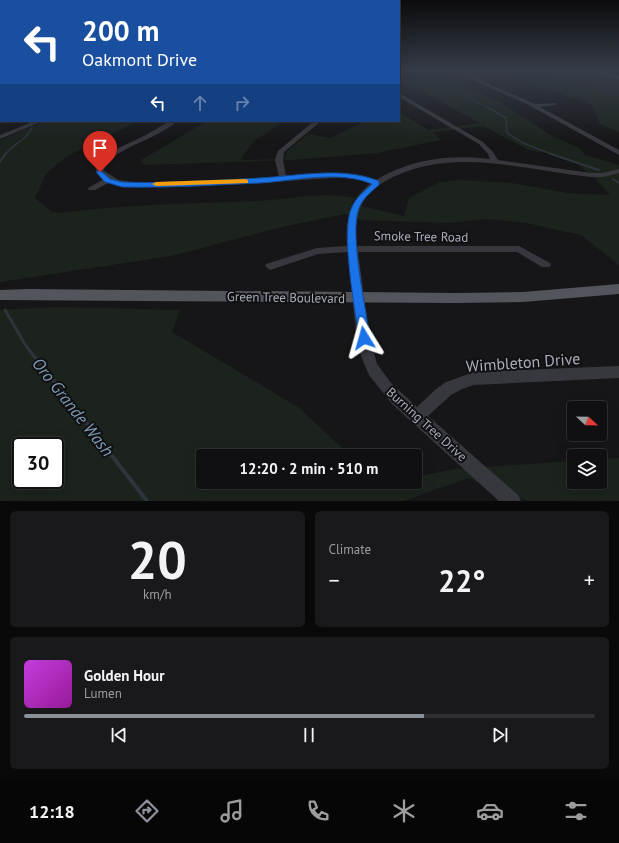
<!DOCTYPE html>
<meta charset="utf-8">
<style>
body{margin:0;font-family:"PT Sans",sans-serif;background:#19191b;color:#f1f3f6;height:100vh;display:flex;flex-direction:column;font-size:15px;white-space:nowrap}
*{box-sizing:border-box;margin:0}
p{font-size:13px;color:#9c9d9f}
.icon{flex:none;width:22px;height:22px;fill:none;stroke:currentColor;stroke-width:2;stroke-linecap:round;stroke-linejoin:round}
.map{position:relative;height:501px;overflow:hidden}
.panel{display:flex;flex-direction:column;gap:10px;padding:10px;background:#09090a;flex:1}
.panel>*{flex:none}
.hud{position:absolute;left:0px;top:0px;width:400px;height:122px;box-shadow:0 4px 16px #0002,0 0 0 1px #303032;background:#1a4fa0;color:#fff;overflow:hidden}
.needle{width:26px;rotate:112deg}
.buttons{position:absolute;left:567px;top:401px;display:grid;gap:8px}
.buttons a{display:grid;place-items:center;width:40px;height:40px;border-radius:4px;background:#101012;box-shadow:0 4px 16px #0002,0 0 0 1px #303032;font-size:20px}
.speed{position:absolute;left:12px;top:437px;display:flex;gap:8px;font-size:20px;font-weight:700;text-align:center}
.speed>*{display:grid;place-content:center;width:52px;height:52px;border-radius:50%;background:#101012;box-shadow:0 4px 16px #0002,0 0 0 1px #303032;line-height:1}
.speed .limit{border:2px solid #111;border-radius:6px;background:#fff;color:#111}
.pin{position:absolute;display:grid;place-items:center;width:34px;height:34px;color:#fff;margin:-41px -17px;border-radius:50% 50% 50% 0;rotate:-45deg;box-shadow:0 0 4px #0007}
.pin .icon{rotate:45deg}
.me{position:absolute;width:44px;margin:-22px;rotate:352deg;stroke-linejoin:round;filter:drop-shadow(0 0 3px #0008)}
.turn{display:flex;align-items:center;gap:14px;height:84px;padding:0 16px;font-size:18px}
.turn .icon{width:52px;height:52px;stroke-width:2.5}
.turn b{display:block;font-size:28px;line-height:34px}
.lanes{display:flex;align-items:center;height:38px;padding:0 16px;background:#0003;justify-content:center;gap:20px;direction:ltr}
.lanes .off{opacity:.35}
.big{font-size:30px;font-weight:800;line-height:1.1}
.panel .tile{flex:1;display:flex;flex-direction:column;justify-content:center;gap:6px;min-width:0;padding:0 14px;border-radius:6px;background:#19191b}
.panel .dial{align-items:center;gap:0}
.dial b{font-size:52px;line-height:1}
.song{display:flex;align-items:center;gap:12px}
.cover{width:48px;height:48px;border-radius:6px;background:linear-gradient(135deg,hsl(290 70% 55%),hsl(300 70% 35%))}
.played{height:4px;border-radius:2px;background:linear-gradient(90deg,#8c9099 70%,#303032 70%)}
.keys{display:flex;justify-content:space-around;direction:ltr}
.heat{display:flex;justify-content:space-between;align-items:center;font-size:22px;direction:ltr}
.panel .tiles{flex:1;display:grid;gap:10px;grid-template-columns:1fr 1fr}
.tile:last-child{grid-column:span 2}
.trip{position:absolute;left:196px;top:449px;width:226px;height:40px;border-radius:4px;background:#101012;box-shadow:0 4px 16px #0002,0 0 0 1px #303032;font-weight:800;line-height:40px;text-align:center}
.dock{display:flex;height:64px;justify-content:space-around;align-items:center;background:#060607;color:#9c9d9f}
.dock .icon{width:28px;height:28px}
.dock .selected{color:#8c9099}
.dock b{font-size:18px;color:#f1f3f6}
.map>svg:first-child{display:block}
</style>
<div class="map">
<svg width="619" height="501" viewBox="0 0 619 501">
<rect width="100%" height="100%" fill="#161618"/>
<!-- built -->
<polygon fill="#222225" points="532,71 578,71 619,79 619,97"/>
<!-- green -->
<g fill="#1c231d" fill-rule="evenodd">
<path d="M399,71H433L500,102L554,137L579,148L585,155L619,165V265L581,235L526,223L487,219L449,223L359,220L345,214L282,227L171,256L0,282V140L47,121H138L67,156L46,174L35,198L52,212L61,213C126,204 191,204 257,201C289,200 322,191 354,198L352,204L404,216L409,198L440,182L459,180L512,183L568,193L610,195L596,179L578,165L551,154L528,150L484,126L433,132L441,140L377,153L291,160L144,165L141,162V160L207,121H284L254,141L240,159L245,160L284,159L287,151L308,134L331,138L363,122L399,121V114H403L428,130L479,123L422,91L399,82Z"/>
<polygon points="496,71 532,71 619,97 619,132 600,124 592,105"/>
<path d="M57,307L180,310L172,332L298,407L351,456H203V482H379L381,483L415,482V477L455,469L574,461V482H600V459L619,458V501H528L468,478L404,501H0V310ZM21,446H55V480H21Z"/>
</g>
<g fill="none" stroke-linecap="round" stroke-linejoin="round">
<!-- stream-far4 -->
<g stroke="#2c353c" stroke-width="1">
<polyline points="477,78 496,71"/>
<polyline points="469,79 450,81 446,85 488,108"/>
</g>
<!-- stream-far3 -->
<g stroke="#2c353c" stroke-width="1.5">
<polyline points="487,107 506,118 507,133 523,143 554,155"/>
<path d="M5,155C13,143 27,141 32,127"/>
</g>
<!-- stream-far2 -->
<g stroke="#2c353c" stroke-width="2">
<polyline points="551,154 599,170"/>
<polyline points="0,162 5,154"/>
<polyline points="613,179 619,183"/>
</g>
<!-- stream-far1 -->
<polyline stroke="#2c353c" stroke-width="3" points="5,310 26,346 54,382"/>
<!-- stream -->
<polyline stroke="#2c353c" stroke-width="4" points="54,381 147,501"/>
<!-- minor -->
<g fill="#37383d" fill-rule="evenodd">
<polygon points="453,71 459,71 535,104 556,103 556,105 540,107 619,150 619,155 527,104"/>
<rect x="0" y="89" width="1" height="2"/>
<path d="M399,93L483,142L493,152L498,160L591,173H603L619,169V173L603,177H591C526,170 456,147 393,177C362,192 353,212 357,246H519L550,263L551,265L550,267H542L517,252H358L369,334L377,364L391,383L417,407L436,389L446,382L474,372L619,366V378L474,385L462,389L451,395L428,416L518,495L521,501H499L392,404L369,375L361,356L356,334L348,252L318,254L270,270L265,266L266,264L317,248L347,246C345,220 350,200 371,183L361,179L345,177L258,183L137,187L110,182L95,190H89L88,188L104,179L96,172L97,163L110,152L144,136L170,121H177C156,140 125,144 105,164L104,171L119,180L137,183L279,177L275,160L278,151L314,121H321L284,152L283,160L286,177C316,175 348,169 376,180C410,159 451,154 490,159L488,154L479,144L399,97Z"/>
<polygon points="0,117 1,117 2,121 0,122"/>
<polygon points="35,121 43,121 0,139 0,135"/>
</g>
<!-- major -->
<g fill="#53555c" fill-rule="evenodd">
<polygon points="584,71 596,71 619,75 619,79"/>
<polygon points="619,284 619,294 523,302 456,303 0,300 0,290 28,289 456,293 523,292"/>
</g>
<!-- highway -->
<polygon fill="#63666e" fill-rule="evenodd" points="601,71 607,71 607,74 602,75"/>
</g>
<!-- sky -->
<linearGradient id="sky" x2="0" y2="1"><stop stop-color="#0c0c0d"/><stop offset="0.5" stop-color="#363c48"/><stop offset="1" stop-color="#363c48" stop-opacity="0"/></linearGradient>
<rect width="619" height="141" fill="url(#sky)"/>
<!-- route -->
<path fill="#1a73e8" stroke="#114b97" d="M100,170L110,179L122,182C168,184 214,181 259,178C299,176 341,166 379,181V185C372,191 362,199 359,208C349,234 366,308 370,338L368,341H360L359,338C355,309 340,230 352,207C356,197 365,191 372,184C339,170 294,181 260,183C214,185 167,188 122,187L105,182L96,172Z"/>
<!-- slow -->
<polygon fill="#f59e0b" points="245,179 248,180 248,183 156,186 152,184 156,182"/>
<g text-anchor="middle" stroke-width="4" stroke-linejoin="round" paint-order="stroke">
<!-- street labels -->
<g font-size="13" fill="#a8adb8" stroke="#111113">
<text transform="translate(421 236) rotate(1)" y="5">Smoke Tree Road</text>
<text transform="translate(286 297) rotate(1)" y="5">Green Tree Boulevard</text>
<text transform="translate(427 424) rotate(42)" y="5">Burning Tree Drive</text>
</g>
<!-- near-street labels -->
<g font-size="16" fill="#a8adb8" stroke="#111113">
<text transform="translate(523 362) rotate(-4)" y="6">Wimbleton Drive</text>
</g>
<!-- near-water labels -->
<g font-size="17" font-style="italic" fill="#7f9bb3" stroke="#111113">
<text transform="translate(73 407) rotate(52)" y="6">Oro Grande Wash</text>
</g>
</g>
</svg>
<div class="buttons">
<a><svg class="needle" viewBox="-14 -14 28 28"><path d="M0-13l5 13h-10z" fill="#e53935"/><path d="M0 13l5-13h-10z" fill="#9c9d9f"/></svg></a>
<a><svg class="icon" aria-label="layers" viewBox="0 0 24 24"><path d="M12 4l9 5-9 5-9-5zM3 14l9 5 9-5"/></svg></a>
</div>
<div class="speed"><div class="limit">30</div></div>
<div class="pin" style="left:100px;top:172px;background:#d93025"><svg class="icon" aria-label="arrive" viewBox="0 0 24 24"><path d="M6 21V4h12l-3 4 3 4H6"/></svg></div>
<svg class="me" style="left:364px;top:338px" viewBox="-20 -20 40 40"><path d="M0-17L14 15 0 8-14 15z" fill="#1a73e8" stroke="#fff" stroke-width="4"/></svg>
<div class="trip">12:20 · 2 min · 510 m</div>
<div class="hud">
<div class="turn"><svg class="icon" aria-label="left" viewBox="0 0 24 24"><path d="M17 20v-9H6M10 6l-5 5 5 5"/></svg><div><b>200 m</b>Oakmont Drive</div></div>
<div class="lanes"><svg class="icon" aria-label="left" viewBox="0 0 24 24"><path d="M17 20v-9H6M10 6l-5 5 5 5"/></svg><svg class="icon off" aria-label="ahead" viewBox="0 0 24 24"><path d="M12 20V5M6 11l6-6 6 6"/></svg><svg class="icon off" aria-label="right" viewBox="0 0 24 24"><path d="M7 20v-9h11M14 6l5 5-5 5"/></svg></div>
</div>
</div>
<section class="panel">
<div class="tiles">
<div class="tile dial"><b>20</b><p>km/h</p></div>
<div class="tile"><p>Climate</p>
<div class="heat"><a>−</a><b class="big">22°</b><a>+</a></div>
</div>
<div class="tile">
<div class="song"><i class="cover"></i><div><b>Golden Hour</b><p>Lumen</p></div></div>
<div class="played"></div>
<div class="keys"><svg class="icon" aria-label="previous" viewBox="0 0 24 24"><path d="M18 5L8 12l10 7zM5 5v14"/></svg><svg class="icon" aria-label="pause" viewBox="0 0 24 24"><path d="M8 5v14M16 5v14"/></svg><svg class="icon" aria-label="next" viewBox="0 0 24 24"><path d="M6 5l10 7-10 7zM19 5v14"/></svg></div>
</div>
</div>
</section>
<nav class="dock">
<b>12:18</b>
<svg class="icon selected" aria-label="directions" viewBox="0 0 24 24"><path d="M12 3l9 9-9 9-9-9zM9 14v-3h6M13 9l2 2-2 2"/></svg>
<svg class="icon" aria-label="music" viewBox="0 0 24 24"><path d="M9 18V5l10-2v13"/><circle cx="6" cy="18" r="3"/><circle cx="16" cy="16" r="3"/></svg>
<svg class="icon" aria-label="phone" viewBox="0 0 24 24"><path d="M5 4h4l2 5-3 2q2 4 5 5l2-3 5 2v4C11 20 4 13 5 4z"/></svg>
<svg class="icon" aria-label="climate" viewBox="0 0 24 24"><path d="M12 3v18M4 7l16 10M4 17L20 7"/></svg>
<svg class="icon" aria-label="car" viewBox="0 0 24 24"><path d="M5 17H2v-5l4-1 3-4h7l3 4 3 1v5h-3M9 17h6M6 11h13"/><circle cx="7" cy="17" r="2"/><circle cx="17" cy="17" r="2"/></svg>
<svg class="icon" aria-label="filters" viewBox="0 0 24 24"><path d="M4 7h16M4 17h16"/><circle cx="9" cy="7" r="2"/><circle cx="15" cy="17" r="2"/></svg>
</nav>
